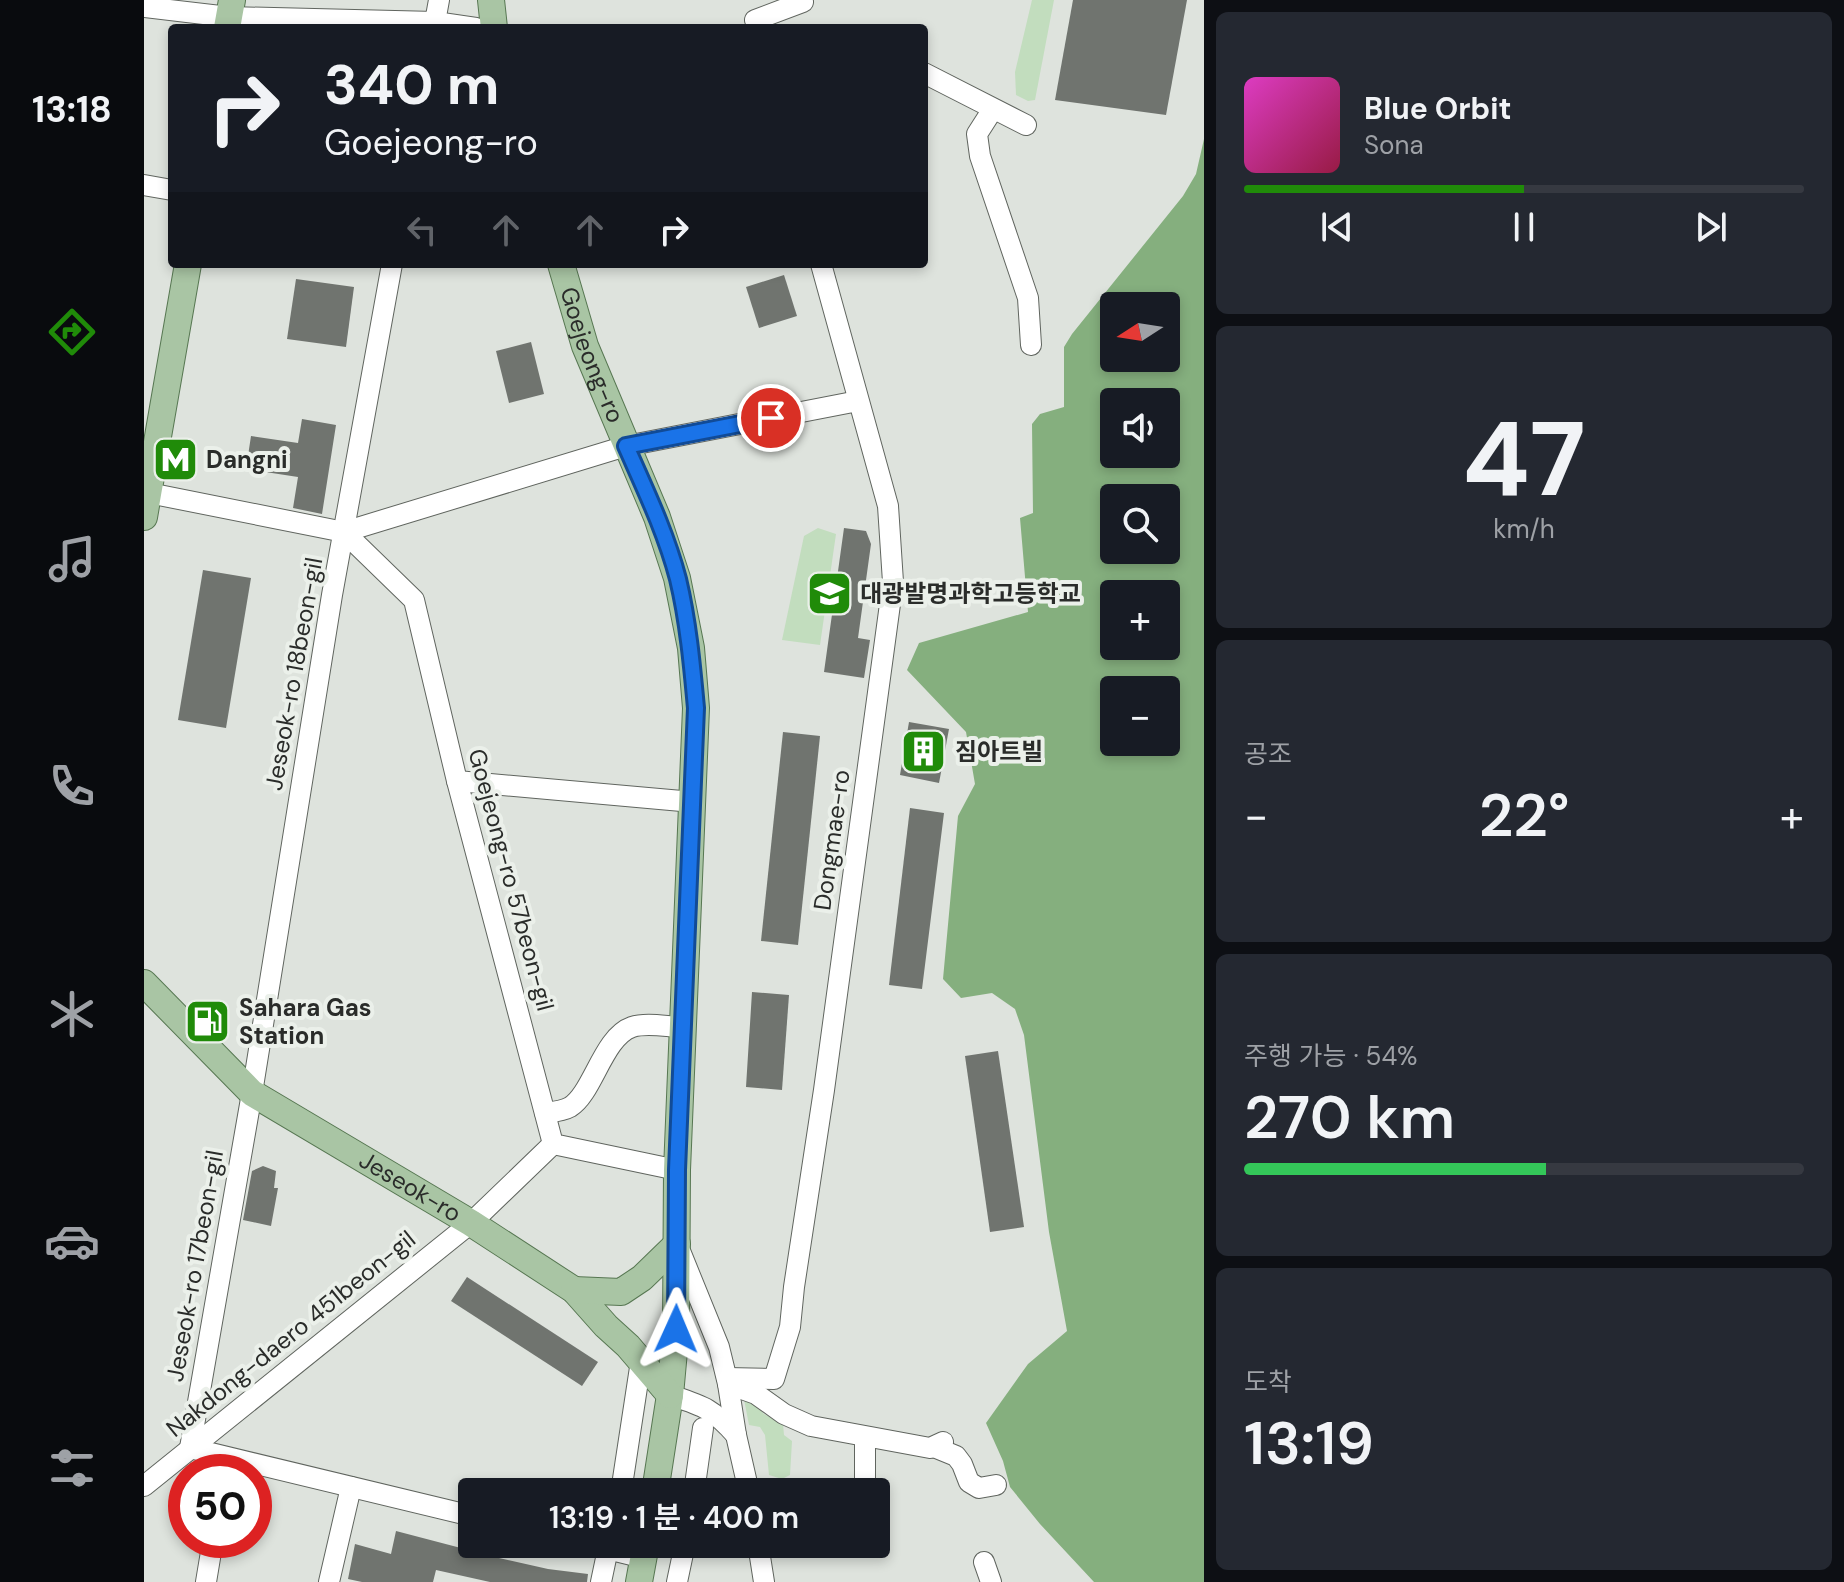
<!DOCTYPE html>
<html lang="ko">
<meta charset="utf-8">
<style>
body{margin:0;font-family:"DM Sans","Noto Sans KR",sans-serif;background:#242831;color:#f1f3f6;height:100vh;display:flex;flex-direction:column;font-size:30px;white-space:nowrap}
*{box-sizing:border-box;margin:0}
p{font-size:26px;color:#9ea1a6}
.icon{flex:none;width:44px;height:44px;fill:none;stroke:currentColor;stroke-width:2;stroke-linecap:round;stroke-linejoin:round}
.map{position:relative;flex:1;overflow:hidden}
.drawer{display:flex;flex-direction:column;gap:12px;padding:12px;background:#0d0f14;width:640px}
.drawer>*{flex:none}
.banner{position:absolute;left:24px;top:24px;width:760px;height:244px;border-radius:8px;box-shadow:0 4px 12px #0003;background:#171b24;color:#f1f3f6;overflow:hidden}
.needle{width:52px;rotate:258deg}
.buttons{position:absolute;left:956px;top:292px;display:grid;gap:16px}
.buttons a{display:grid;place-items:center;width:80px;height:80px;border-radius:8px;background:#171b24;box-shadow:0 4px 12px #0003;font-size:40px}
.speed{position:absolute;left:24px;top:1454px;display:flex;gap:16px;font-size:40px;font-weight:700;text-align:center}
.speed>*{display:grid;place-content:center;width:104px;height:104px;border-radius:50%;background:#171b24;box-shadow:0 4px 12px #0003;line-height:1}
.speed .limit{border:12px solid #d22;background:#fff;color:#111}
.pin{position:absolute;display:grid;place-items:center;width:68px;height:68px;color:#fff;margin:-34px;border:4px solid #fff;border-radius:50%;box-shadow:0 2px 8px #0007}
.me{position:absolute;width:88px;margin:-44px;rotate:1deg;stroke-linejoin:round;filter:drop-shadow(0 0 6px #0008)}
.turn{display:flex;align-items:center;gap:28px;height:168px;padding:0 24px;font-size:36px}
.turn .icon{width:104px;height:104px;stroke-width:2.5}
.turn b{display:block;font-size:56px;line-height:68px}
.lanes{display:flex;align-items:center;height:76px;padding:0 24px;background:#0003;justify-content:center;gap:40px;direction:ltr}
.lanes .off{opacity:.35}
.big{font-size:60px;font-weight:600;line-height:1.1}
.drawer .widget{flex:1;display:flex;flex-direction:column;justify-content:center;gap:12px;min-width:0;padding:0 28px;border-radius:12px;background:#242831}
.drawer .dial{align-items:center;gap:0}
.dial b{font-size:104px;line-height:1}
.song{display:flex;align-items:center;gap:24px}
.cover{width:96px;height:96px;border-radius:12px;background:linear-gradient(135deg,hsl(310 70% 55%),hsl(340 70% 35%))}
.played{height:8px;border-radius:4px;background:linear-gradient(90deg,#208b09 50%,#363941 50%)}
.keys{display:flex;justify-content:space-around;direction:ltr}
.heat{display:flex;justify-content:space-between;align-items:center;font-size:44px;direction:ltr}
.charge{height:12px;border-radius:6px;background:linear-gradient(90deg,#34c759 54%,#363941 0)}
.trip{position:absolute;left:314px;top:1478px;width:432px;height:80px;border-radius:8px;background:#171b24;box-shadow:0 4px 12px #0003;font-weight:600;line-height:80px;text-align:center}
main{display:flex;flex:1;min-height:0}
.tabs{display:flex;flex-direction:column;width:144px;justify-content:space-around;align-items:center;background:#090b0e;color:#9ea1a6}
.tabs .icon{width:56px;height:56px}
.tabs .current{color:#208b09}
.tabs b{font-size:36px;color:#f1f3f6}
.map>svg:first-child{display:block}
</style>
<main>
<nav class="tabs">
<b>13:18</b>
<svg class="icon current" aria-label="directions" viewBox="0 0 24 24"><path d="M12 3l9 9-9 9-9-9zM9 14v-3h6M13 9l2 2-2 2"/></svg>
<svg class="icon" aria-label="music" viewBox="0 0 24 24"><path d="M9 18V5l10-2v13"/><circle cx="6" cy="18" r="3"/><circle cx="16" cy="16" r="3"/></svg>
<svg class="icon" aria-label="phone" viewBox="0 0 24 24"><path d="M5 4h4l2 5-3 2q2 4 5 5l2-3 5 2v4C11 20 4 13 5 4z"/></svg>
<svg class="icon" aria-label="climate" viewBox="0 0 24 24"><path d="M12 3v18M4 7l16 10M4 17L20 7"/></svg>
<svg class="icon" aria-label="car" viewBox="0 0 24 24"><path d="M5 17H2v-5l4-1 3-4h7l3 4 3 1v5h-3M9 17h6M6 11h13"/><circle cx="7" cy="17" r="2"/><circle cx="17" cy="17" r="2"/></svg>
<svg class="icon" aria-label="filters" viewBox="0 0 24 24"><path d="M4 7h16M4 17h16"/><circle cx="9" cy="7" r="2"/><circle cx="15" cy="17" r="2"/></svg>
</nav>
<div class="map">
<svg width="1060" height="1582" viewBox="0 0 1060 1582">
<rect width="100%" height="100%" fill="#dee3dd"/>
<!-- green -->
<g fill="#c2ddbe">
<polygon points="888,0 910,0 891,100 884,101 872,95 871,72"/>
<polygon points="674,528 692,534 676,645 638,640 660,536"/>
<polygon points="600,1393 620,1414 639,1424 640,1435 648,1441 646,1475 638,1479 625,1475 621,1435 616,1427 605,1425 599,1394"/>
</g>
<!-- forest -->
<path fill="#85af7e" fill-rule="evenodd" d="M1060,139V1582H950L896,1524L866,1487L859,1461L842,1423L884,1364L923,1331L905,1232L880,1035L871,1009L848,993L817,998L799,979L814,816L831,784L822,732L763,670L775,643L884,612L876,518L889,513L888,424L896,414L920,407V347L928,334L1039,196L1052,174ZM970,306H1022V358H970ZM970,402H1022V454H970ZM970,498H1022V550H970ZM970,594H1022V646H970ZM970,690H1022V742H970Z"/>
<!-- building -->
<g fill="#70746f">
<polygon points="929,0 1043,0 1022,115 911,100"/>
<polygon points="640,275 653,316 615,328 602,287"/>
<polygon points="152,279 210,287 202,347 143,339"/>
<polygon points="387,342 400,394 365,403 352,351"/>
<polygon points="158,419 192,425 178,514 149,508 154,477 102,469 107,436 154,443"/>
<polygon points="700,528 722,531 727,544 714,638 726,640 720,678 680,672"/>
<polygon points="59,570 107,578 82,728 34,720"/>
<polygon points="765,722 805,729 795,783 756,775"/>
<polygon points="639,732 676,736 654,945 617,941"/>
<polygon points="766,808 800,813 778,989 745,985"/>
<polygon points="608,992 645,995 638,1090 602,1087"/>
<polygon points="854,1051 880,1227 846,1232 821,1056"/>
<polygon points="119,1166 132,1171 130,1188 134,1188 127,1226 99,1220 108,1171"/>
<polygon points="323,1277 454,1362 438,1386 307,1301"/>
<polygon points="252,1531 355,1558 404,1569 444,1574 443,1582 346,1582 292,1570 289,1582 218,1582 204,1579 211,1544 247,1554"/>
</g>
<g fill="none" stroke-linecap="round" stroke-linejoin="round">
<defs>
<g id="minor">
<polyline points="0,7 85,17 291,22 295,0"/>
<polyline points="611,20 659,2"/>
<polyline points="290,28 291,22 332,28"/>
<polyline points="780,73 882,125"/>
<polyline points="849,109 833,134 836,156 884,298 887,345"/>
<polyline points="0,185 28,190"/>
<polyline points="248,264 188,595 108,1093 46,1448 328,1516"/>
<polyline points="0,492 200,532 482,446 714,401"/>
<polyline points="200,532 270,600 313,781 409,1144 533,1170"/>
<polyline points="313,781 549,802"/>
<path d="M401,1113C409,1112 419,1111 426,1107C449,1093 459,1037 488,1027C503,1022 524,1027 539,1027"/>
<polyline points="536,1251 575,1347 584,1384 592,1435 605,1492"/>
<polyline points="583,1378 630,1379 646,1327 650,1287 680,1090 749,582 744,506 677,264"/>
<polyline points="584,1384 612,1394 640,1414 667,1426 786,1448 799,1442"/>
<path d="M526,1395C559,1406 568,1408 592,1435"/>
<polyline points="790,1447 812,1456 818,1464 825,1482 835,1488 852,1485"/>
<polyline points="0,1486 327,1223 409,1144"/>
<polyline points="477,1492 497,1361"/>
<polyline points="550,1492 559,1428"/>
<polyline points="721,1492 721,1437"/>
<polyline points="443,1544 500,1558"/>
<polyline points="614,1544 620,1582"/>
<polyline points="840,1562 847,1582"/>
<polyline points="62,1582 69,1540"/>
<polyline points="185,1582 207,1487"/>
<polyline points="457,1582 465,1544"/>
<polyline points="533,1582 541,1544"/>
</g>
<g id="major">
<polyline points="347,0 350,28"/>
<polyline points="83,28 88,0"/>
<path id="s1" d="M417,264L441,346L513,517L533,578L547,648L552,708L533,1170L532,1329L526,1395L511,1492"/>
<polyline points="0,517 44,264"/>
<path id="s2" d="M0,983L108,1093L327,1223L430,1290L462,1326L484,1346L526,1395"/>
<polyline points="430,1290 477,1292 498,1278 533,1244"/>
<polyline points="495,1582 502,1544"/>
</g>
</defs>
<!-- minor casing -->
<use href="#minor" stroke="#60655f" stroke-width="22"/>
<!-- major casing -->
<use href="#major" stroke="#577752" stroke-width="28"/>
<!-- minor -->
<use href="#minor" stroke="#fff" stroke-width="20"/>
<!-- major -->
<use href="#major" stroke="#a9c5a4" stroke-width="26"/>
</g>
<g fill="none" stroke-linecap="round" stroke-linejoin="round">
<defs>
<path id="route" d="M532,1329L533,1170L552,708C548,664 544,621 534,579C522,533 501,489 482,446L627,418"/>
</defs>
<!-- route casing -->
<use href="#route" stroke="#114b97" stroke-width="20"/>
<!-- route -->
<use href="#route" stroke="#1a73e8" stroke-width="14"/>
</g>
<!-- icons -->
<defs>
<symbol id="metro-square" viewBox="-11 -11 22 22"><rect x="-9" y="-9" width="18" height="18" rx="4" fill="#208b09" stroke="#ebf0ea"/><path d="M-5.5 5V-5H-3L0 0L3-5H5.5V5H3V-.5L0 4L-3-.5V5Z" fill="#fff"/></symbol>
<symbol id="school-square" viewBox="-11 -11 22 22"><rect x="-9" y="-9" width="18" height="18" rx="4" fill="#208b09" stroke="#ebf0ea"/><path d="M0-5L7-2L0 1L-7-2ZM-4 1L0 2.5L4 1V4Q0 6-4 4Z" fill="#fff"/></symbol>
<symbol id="building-square" viewBox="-11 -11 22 22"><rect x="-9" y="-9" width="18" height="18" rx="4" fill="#208b09" stroke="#ebf0ea"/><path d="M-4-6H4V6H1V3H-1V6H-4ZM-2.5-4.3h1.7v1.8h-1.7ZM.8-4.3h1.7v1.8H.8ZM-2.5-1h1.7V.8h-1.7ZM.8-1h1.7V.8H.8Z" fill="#fff"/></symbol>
<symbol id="fuel-square" viewBox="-11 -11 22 22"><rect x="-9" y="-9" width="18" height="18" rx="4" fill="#208b09" stroke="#ebf0ea"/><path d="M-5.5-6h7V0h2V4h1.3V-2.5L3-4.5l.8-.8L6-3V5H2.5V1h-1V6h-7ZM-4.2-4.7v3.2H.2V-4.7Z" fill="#fff"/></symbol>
</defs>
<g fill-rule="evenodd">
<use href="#metro-square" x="6" y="434" width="51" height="51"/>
<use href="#school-square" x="660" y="568" width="51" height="51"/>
<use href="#building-square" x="754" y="726" width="51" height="51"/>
<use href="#fuel-square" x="38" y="996" width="51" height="51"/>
</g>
<g text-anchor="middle" stroke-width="8" stroke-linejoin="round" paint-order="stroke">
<!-- street labels -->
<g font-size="24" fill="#2a2c2a" stroke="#ebf0ea">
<text dy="8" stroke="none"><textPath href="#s1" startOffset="96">Goejeong-ro</textPath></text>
<text transform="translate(150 674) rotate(-80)" y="8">Jeseok-ro 18beon-gil</text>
<text transform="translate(688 840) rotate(-82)" y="8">Dongmae-ro</text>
<text transform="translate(367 880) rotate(75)" y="8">Goejeong-ro 57beon-gil</text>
<text dy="8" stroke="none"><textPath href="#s2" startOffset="338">Jeseok-ro</textPath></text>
<text transform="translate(51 1266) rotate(-80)" y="8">Jeseok-ro 17beon-gil</text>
<text transform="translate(147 1334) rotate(-39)" y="8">Nakdong-daero 451beon-gil</text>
</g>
<!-- poi labels -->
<g font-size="24" font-weight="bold" fill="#2a2c2a" stroke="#ebf0ea" text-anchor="start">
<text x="62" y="468">Dangni</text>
<text x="716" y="602">대광발명과학고등학교</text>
<text x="811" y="760">짐아트빌</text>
<text x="95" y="1016">Sahara Gas<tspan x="95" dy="28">Station</tspan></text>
</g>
</g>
</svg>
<div class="buttons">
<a><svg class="needle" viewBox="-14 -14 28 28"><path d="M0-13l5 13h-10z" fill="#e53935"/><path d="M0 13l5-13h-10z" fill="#9ea1a6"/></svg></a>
<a><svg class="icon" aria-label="sound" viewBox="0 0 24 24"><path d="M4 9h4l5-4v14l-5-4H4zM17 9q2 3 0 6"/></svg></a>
<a><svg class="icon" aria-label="search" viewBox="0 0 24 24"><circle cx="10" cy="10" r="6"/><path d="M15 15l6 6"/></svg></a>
<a>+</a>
<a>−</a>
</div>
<div class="speed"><div class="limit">50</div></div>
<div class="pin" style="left:627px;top:418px;background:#d93025"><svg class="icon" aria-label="arrive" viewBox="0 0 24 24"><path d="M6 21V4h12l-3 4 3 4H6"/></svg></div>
<svg class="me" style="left:532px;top:1329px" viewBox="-20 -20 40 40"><path d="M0-17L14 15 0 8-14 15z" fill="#1a73e8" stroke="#fff" stroke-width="4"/></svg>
<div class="trip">13:19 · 1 분 · 400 m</div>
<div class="banner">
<div class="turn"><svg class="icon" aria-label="right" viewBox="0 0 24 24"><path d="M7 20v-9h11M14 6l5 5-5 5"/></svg><div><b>340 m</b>Goejeong-ro</div></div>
<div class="lanes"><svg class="icon off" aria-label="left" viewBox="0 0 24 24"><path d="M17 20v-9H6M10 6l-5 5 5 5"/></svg><svg class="icon off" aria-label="ahead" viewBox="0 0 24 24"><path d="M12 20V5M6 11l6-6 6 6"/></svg><svg class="icon off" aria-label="ahead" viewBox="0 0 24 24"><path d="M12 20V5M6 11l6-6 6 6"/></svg><svg class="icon" aria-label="right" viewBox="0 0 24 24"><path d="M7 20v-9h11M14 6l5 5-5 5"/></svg></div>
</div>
</div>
<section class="drawer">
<div class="widget">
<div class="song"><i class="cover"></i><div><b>Blue Orbit</b><p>Sona</p></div></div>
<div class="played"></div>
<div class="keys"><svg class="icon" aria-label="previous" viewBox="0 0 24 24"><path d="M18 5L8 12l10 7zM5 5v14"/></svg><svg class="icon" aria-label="pause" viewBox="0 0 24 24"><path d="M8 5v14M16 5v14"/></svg><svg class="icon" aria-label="next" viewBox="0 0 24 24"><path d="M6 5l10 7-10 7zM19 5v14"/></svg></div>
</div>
<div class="widget dial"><b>47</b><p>km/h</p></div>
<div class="widget"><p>공조</p>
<div class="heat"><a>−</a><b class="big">22°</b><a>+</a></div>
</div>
<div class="widget"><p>주행 가능 · 54%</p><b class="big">270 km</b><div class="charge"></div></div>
<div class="widget"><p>도착</p><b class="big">13:19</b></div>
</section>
</main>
